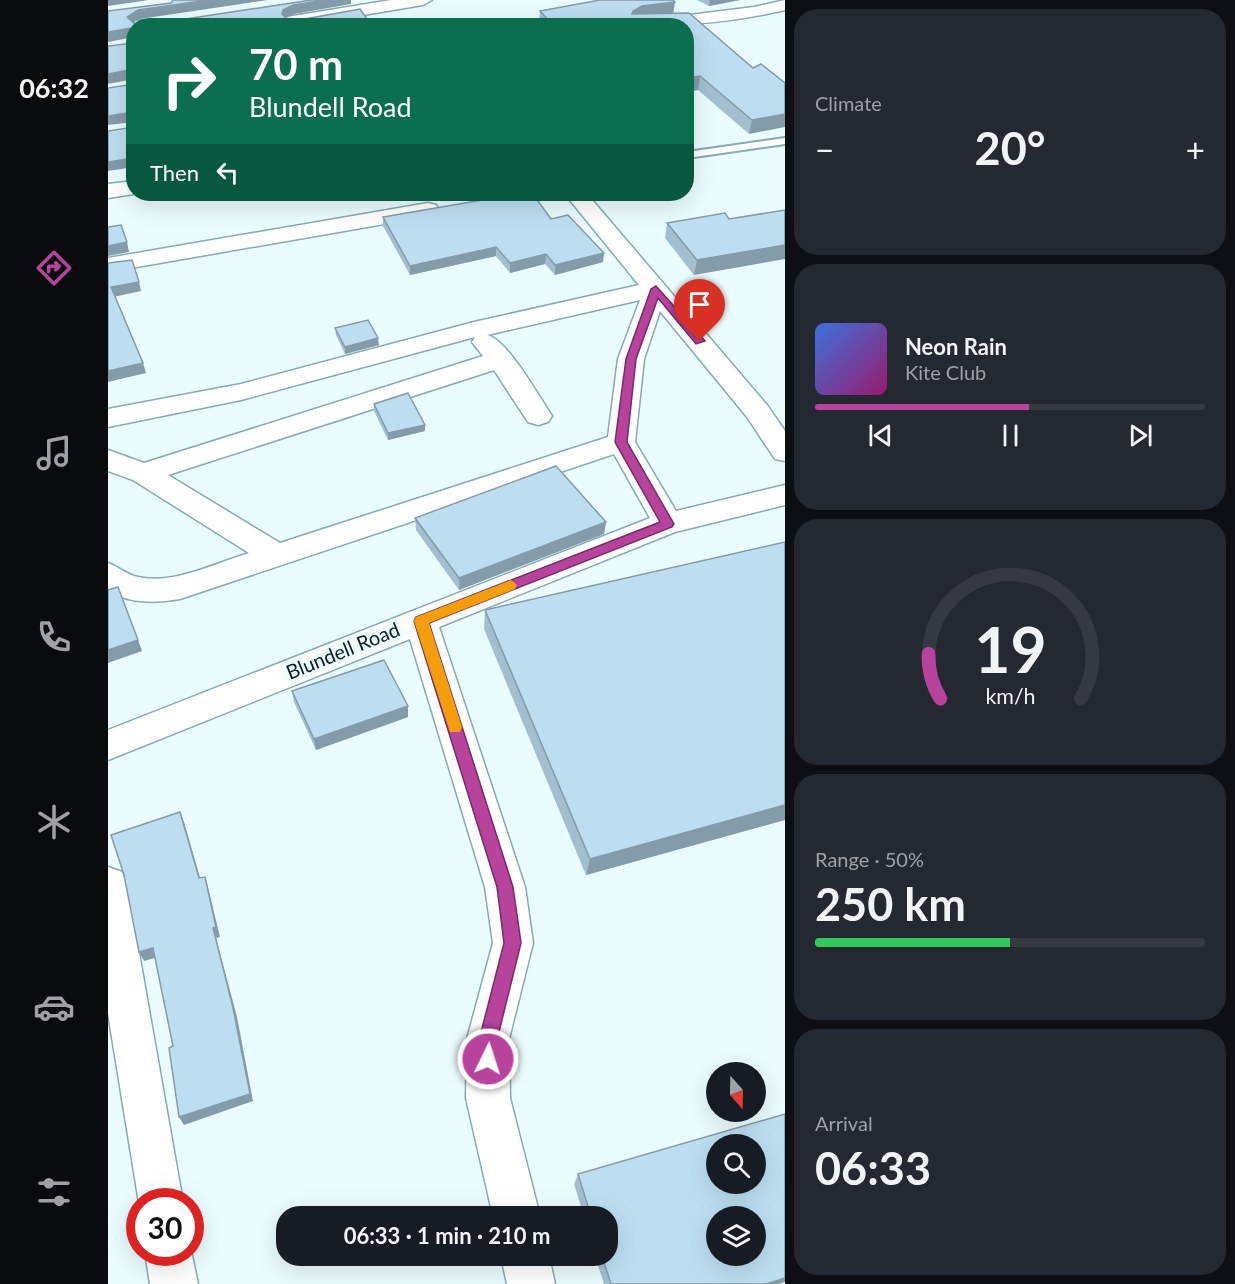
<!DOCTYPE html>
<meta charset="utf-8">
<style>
body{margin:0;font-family:Lato,sans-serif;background:#242831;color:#f1f3f6;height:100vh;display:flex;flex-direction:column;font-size:22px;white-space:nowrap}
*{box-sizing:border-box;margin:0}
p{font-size:20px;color:#9ea1a6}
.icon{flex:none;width:33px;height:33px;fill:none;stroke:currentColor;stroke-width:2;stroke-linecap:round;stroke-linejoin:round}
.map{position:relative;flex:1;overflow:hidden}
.details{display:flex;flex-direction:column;gap:9px;padding:9px;background:#0d0f14;width:450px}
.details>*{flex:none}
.top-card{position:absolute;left:18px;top:18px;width:568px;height:183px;border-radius:24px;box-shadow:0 6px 24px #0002;background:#0b6e4f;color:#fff;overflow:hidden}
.needle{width:39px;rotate:160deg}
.fabs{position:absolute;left:598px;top:1062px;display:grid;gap:12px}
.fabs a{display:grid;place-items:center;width:60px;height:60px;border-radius:50%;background:#171b24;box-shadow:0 6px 24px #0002;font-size:30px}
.speed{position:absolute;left:18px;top:1188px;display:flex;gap:12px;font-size:30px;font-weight:700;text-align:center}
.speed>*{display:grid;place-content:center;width:78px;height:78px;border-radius:50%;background:#171b24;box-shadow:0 6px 24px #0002;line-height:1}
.speed .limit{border:9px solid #d22;background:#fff;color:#111}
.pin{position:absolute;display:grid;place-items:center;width:51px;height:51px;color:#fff;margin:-62px -26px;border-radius:50% 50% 50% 0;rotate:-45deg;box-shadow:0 0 6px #0007}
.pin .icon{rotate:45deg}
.me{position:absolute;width:66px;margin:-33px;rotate:4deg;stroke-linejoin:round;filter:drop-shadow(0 0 4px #0008)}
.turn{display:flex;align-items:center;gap:21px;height:126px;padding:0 24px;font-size:27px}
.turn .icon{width:78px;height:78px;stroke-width:2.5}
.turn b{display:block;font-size:42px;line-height:51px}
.then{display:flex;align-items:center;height:57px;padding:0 24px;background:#0003;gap:12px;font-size:22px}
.big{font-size:45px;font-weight:700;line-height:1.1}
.details .widget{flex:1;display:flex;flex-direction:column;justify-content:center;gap:9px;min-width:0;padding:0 21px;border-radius:24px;background:#242831}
.details .dial{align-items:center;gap:0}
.dial svg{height:156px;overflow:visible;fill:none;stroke:#363941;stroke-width:7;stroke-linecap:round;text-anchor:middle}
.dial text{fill:#f1f3f6;stroke:none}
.song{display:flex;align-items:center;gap:18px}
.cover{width:72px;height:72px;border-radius:9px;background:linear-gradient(135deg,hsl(220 70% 55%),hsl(320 70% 35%))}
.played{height:6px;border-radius:3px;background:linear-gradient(90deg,#b7439c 55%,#363941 55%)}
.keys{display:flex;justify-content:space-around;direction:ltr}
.heat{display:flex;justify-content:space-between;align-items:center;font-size:33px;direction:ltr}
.charge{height:9px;border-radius:4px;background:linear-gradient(90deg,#34c759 50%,#363941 0)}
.trip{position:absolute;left:168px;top:1206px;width:342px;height:60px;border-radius:24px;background:#171b24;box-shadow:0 6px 24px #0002;font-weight:700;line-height:60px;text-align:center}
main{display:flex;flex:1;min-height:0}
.tabs{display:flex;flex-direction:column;width:108px;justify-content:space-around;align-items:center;background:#090b0e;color:#9ea1a6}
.tabs .icon{width:42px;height:42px}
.tabs .on{color:#b7439c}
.tabs b{font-size:27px;color:#f1f3f6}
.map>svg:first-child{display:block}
</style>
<main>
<nav class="tabs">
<b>06:32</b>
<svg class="icon on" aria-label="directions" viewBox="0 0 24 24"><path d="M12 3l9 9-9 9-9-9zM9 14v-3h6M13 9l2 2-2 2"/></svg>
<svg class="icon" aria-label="music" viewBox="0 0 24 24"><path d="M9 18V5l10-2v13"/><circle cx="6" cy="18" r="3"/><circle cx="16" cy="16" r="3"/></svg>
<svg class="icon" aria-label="phone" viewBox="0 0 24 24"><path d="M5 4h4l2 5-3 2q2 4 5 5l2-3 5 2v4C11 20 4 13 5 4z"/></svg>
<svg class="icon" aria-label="climate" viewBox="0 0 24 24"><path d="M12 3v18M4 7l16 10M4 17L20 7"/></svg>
<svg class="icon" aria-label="car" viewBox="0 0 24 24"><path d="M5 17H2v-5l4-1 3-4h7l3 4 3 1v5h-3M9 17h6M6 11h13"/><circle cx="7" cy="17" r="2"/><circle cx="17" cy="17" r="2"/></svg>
<svg class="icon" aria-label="filters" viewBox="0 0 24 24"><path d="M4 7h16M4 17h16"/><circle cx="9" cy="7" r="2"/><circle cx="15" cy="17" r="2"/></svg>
</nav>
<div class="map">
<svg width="677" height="1284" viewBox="0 0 677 1284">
<rect width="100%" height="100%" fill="#ebfcfe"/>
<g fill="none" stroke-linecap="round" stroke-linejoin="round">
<defs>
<polygon id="lane" points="677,138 677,144 579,158 579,152"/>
<g id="street">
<polygon points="283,0 324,0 315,5 190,26 145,26 154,21"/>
<path d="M677,0V10C626,22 576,26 524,26L533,21L646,7Z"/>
<polygon points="26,181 26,194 0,198 0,184"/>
<path d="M457,194H479L659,405L677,431V461L667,459L639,417L552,311L536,359L527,442L568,511L677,485V505L567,532L331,627L417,887L425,943L401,1039L402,1098L432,1216H385L358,1098L359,1039L385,943L377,887L302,639L0,760V730L542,518L506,454L72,599C47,603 23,604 0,591V563C11,567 19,575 30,577C65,585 108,563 141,553L25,480L0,471V450L36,463L375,356L364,342L367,337L133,400L0,427V409L133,384L366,322L531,285ZM532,300L510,359L500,437L172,543L60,475L386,370L420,422L430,425L440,422L444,416C431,397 400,340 379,335Z"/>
<polygon points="320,203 328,205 331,210 328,215 0,272 0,258"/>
<polygon points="0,867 14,872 19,885 75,1202 32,1202 32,1209 0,1013"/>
<polygon points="82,1246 90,1284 42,1284 37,1252 82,1252"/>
<polygon points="393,1256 441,1256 447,1284 399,1284"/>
</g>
</defs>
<!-- lane casing -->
<use href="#lane" stroke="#83abb1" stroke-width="4"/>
<!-- street casing -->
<use href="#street" stroke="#83abb1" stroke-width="3"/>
<!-- lane -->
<use href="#lane" fill="#fff" fill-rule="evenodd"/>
<!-- street -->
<use href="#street" fill="#fff" fill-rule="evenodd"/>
</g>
<!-- wall -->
<g fill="#a3bfcf">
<polygon points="589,0 632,0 601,6"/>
<polygon points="432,11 565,14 645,68 677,83 641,134 590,90 579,92 579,26 433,26 431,24"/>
<polygon points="311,194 361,194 316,201"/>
<polygon points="378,194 425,194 443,219 495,262 447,275 437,264 402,273 388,256 302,275 275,226 275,217 380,199 381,196"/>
<polygon points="621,219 586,275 557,238 559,223"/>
<polygon points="227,328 271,345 237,354 228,335"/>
<polygon points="266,404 317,425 317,431 280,440 266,411"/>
<polygon points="307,518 498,522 496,534 351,590 308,530"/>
<polygon points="677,542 677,820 478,875 376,629 377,610"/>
<polygon points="184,691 300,717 208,750 186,702"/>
<polygon points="677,1114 677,1282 671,1284 496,1284 487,1256 500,1256 500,1216 476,1216 466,1184 470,1174"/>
</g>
<!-- shaded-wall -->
<g fill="#849ba9">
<polygon points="0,0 41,0 0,6"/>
<polygon points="101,0 160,0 32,19 21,26 19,17 30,10"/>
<polygon points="217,0 243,0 243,4 186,14 176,19 174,14 175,10 185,5"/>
<polygon points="602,0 632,0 601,6"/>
<polygon points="567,2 565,15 523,24 525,11 534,6"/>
<polygon points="24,28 26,37 0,42 0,32"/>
<polygon points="26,69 26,79 0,84 0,74"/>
<polygon points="592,76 590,90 579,92 579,78"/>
<polygon points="25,112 26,122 0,125 0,116"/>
<polygon points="677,114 677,127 641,134 644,120"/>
<polygon points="26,158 26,167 0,171 0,162"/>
<polygon points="316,194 361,194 316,201"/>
<polygon points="19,242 21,252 0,256 0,246"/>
<polygon points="677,245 677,259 586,275 589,260"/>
<polygon points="388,247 388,256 302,275 302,266"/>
<polygon points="496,253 495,262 447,275 447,265"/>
<polygon points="438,254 437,264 402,273 402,263"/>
<polygon points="31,282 33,291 5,297 3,287"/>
<polygon points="270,338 271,345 237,354 237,347"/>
<polygon points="35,363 38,373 0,382 0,371"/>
<polygon points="317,425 317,431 280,440 280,433"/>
<polygon points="498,522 496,534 351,590 351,578"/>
<polygon points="30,640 34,651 0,663 0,650"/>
<polygon points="300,706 300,717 208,750 206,739"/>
<polygon points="677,805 677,820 478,875 482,859"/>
<polygon points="72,812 76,822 95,888 91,878"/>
<polygon points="97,877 100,887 112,937 108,938 129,1017 145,1101 76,1125 71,1117 105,928"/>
<polygon points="45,948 50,957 36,961 31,952"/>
<polygon points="677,1278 677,1282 671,1284 658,1284"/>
</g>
<!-- building -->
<g fill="#bddef1" stroke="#849ba9" stroke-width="1.5" fill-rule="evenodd">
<polygon points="65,0 101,0 30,10 19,17 26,23 26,20 71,20 203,0 217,0 185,5 175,10 174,14 179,19 191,20 252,9 264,26 26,26 26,29 24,28 0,32 0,11 63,3"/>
<polygon points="492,0 565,0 567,2 534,6 525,11 524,14 581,13 645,68 653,64 677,83 677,114 644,120 592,76 579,78 579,26 446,26 432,11"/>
<polygon points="26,43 26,69 0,74 0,46"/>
<polygon points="26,84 26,118 25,112 0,116 0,88"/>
<polygon points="26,127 26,158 0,162 0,131"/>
<polygon points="383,194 425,194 443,219 460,215 496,253 447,265 438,254 402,263 388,247 302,266 275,217 380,199"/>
<polygon points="677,210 677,245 589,260 559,223 617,213 621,219"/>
<polygon points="13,225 19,242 0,246 0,227"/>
<polygon points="24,260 31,282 3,287 35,363 0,371 0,263"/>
<polygon points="260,320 270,338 237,347 227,328"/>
<polygon points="300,393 317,425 280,433 266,404"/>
<polygon points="448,466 498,522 351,578 307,518"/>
<polygon points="677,542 677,805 482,859 377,610"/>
<polygon points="10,587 30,640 0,650 0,590"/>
<polygon points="276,660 300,706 206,739 184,691"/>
<polygon points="72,812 91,878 97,877 108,927 105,928 125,1008 142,1094 71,1117 61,1048 65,1046 45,948 31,952 16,875 3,835"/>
<path d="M677,1114V1278L658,1284H503L494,1256H500V1216H483L470,1174ZM609,1144H648V1184H609ZM609,1216H648V1256H609Z"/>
</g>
<!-- route -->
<polygon fill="#b7439c" stroke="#772c65" stroke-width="1.5" points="548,286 597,341 588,344 550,298 528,359 519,442 566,524 564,527 321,623 405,887 413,943 389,1040 386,1065 380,1068 374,1065 371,1040 396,943 389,887 306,621 308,617 552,522 507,442 518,359 543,289"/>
<!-- slow -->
<polygon fill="#f59e0b" points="403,580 409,585 407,589 321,623 354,727 352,732 342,732 306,621 308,617"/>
<g text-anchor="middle" stroke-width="6" stroke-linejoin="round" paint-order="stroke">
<!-- street labels -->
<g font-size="20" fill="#0c1c1e" stroke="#ebfcfe">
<text transform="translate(235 651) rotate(-22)" y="7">Blundell Road</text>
</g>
</g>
</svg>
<div class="fabs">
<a><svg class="needle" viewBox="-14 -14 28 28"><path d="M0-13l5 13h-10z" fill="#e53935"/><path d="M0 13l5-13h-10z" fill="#9ea1a6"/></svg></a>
<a><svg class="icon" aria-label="search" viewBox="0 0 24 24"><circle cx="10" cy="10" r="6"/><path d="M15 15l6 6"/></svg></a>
<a><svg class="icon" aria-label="layers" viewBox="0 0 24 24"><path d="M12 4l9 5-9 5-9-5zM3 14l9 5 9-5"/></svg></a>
</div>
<div class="speed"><div class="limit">30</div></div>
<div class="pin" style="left:592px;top:341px;background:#d93025"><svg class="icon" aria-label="arrive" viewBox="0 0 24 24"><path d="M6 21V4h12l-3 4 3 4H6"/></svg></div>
<svg class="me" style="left:380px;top:1059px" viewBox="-20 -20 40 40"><circle r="17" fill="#b7439c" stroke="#fff" stroke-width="3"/><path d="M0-11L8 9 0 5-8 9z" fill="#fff"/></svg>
<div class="trip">06:33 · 1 min · 210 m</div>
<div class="top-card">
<div class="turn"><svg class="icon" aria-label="right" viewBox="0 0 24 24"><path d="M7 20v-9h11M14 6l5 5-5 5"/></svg><div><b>70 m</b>Blundell Road</div></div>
<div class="then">Then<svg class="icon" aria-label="left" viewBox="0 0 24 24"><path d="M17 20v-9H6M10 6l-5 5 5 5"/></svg></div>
</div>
</div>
<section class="details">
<div class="widget"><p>Climate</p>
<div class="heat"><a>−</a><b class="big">20°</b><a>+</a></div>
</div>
<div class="widget">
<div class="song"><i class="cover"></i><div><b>Neon Rain</b><p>Kite Club</p></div></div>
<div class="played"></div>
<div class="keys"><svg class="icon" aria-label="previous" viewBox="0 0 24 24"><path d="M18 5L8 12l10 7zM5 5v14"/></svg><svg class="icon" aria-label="pause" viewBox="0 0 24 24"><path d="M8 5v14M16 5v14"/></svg><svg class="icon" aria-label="next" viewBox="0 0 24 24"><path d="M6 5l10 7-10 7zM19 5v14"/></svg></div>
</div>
<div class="widget dial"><svg viewBox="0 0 100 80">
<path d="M14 69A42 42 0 1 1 86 69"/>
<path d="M14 69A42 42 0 0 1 8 46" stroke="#b7439c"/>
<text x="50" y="56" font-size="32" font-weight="700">19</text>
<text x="50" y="72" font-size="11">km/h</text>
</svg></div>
<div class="widget"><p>Range · 50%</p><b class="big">250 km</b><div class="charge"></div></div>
<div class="widget"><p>Arrival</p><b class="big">06:33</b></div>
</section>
</main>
